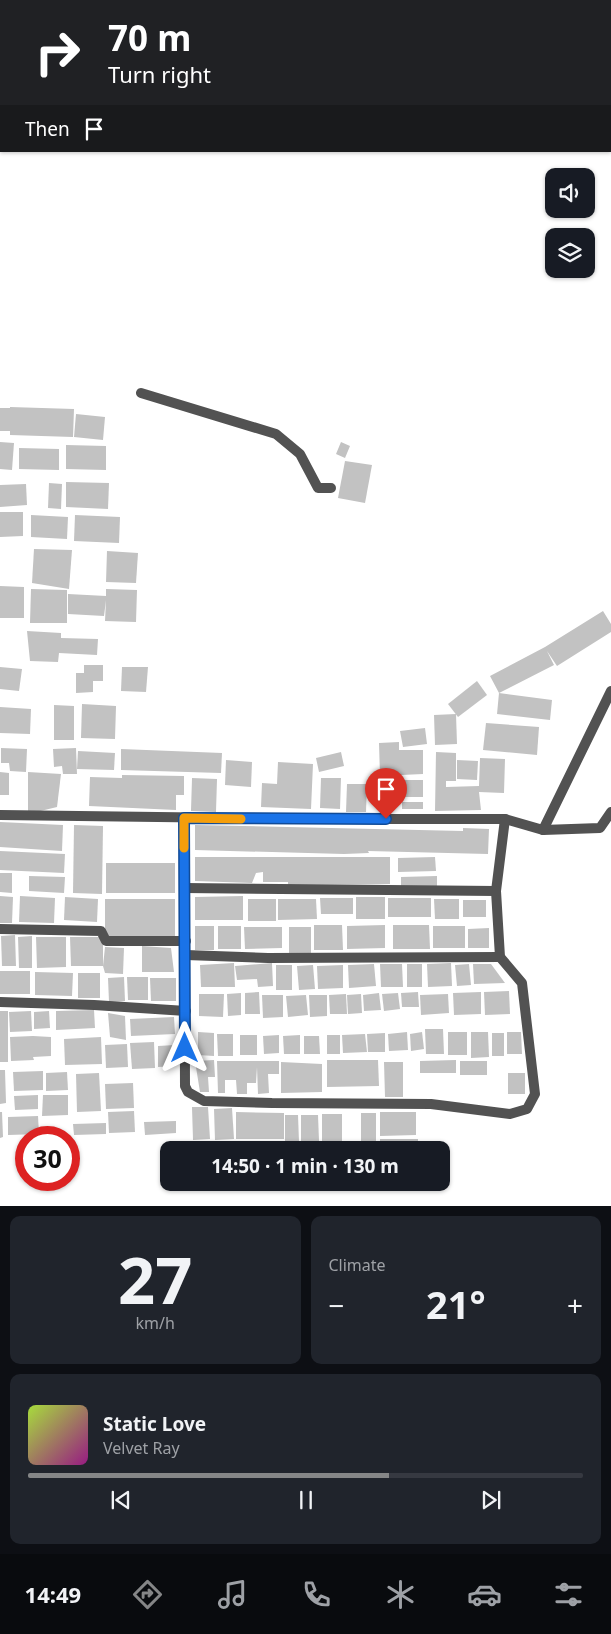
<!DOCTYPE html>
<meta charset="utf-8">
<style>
body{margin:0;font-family:"Noto Sans",sans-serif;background:#20242c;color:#f1f3f6;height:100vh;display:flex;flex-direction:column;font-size:19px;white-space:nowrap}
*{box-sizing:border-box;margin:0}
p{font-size:16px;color:#9ea1a6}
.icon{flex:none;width:28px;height:28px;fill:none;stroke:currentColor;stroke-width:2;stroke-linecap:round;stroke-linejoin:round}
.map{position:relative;height:1206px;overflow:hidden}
.side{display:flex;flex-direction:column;gap:10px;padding:10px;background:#0d0f14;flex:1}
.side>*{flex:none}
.banner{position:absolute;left:0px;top:0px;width:611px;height:152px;box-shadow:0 1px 4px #0004;background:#202124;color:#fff;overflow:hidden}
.tools{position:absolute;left:545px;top:168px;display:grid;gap:10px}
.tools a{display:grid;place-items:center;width:50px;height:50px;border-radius:10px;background:#171b24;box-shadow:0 1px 4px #0004;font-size:25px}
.speed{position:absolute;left:15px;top:1126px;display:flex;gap:10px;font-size:25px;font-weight:700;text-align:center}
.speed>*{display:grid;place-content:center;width:65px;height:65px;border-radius:50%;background:#171b24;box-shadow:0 1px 4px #0004;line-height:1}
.speed .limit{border:8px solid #d22;background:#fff;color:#111}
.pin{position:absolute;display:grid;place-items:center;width:42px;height:42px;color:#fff;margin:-51px -21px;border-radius:50% 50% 50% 0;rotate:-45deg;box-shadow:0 0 5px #0007}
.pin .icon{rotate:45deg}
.me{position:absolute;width:55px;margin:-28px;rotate:0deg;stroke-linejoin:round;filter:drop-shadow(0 0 4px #0008)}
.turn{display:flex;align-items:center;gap:18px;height:105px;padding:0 25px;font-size:22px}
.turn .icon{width:65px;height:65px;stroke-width:2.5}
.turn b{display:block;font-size:35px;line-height:42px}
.then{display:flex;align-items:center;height:48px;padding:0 25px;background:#0003;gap:10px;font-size:19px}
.big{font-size:38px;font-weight:700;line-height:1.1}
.side .widget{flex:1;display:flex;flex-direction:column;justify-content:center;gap:8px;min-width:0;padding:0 18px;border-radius:10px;background:#20242c}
.side .dial{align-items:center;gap:0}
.dial b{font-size:65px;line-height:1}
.song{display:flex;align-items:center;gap:15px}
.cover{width:60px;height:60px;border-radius:8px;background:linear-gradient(135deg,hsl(80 70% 55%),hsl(310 70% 35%))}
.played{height:5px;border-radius:2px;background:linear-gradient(90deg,#858687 65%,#363941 65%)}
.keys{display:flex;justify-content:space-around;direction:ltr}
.heat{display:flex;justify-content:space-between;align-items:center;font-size:28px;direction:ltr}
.side .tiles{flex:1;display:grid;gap:10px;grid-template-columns:1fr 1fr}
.widget:last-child{grid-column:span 2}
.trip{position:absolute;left:160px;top:1141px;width:290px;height:50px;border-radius:10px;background:#171b24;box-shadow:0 1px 4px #0004;font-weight:700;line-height:50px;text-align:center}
.tab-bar{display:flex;height:80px;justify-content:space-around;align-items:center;background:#090b0e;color:#9ea1a6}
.tab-bar .icon{width:35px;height:35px}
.tab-bar .selected{color:#858687}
.tab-bar b{font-size:22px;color:#f1f3f6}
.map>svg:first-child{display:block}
</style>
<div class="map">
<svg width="611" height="1207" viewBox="0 0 611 1207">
<rect width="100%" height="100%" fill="#fff"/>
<!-- building -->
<g fill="#c2c2c2">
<polygon points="10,407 74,409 73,437 10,435 10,431 0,431 0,408 10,408"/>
<polygon points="76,414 105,417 103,440 74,437"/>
<polygon points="0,442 14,443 12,470 0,469"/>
<polygon points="341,442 350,446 345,458 336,454"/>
<polygon points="66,445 106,446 106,470 66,469"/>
<polygon points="19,448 59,449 59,470 19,469"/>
<polygon points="345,461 372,465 365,503 338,498"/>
<polygon points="66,482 109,483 108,509 66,507"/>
<polygon points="49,483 62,484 61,509 48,508"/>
<polygon points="26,484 27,505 0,507 0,485"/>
<polygon points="0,512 23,512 23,536 0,537"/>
<polygon points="31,515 68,517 67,539 31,537"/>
<polygon points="75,515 120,517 119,543 74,541"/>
<polygon points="34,549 72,550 69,589 32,583"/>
<polygon points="107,551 138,553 136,583 106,582"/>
<polygon points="0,586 24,587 24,618 0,618"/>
<polygon points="31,589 67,590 67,623 30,623"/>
<polygon points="106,589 137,590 136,622 105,621 106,600 104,616 68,614 68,594 106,596"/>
<polygon points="603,611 611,624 611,632 557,666 547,651 554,665 499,693 490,676 545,647"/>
<polygon points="27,631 61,633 61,638 98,639 97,655 59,653 58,662 30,661"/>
<polygon points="84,665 103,665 103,681 93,681 93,692 76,693 76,673 84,673"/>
<polygon points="0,667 22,669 19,691 0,689"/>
<polygon points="122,667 148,667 146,692 121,691"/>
<polygon points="477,681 487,695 458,717 448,704"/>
<polygon points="499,693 552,700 550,720 497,714"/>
<polygon points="82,704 116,706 115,739 81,738"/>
<polygon points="54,705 74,706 74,740 54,740"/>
<polygon points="0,707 31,709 30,734 0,733"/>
<polygon points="456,714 457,744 435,745 434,715"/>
<polygon points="486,723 539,727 537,755 483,750"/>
<polygon points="425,728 427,744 403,747 400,731"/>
<polygon points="399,742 399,750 423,750 423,774 380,776 379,743"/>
<polygon points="1,748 27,749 26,772 10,771 9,763 1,763"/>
<polygon points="76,748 77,774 63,774 62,766 54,767 53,749"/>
<polygon points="121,749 222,753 221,773 121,770"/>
<polygon points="78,751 115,753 114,770 77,769"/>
<polygon points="341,752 344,766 319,772 316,758"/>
<polygon points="436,752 456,753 456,781 446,781 446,787 479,786 480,758 505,759 504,793 479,792 481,810 435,811"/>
<polygon points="226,760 252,762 251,787 225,785"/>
<polygon points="457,760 478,761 477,780 457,779"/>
<polygon points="278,762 313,764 311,809 261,807 262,783 277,784"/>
<polygon points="0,772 9,773 9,795 0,795"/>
<polygon points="28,772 61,774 57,807 28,814"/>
<polygon points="122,775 184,776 184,795 176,795 176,810 89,806 90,777 122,778"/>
<polygon points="192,778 217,779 216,812 191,811"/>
<polygon points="321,778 341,778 340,809 320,808"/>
<rect x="402" y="780" width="21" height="17"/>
<polygon points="378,781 398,782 397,807 377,806"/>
<polygon points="347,784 367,784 366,812 346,812"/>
<rect x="402" y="802" width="21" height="7"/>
<polygon points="0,822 63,825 62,851 0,847"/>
<polygon points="74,825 103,826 102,894 73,893"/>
<polygon points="195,825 463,831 463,828 489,829 488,854 368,851 369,853 344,854 195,850"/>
<polygon points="0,851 65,854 64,873 0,870"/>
<polygon points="195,857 390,857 390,884 288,885 288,882 263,882 263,872 256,873 252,883 195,881"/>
<polygon points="435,857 436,871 398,872 398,858"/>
<rect x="106" y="863" width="69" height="30"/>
<polygon points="0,873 12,873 12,893 0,892"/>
<polygon points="29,876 65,877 64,893 29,891"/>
<polygon points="437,876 437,886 401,887 401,877"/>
<polygon points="0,896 13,897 12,923 0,923"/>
<polygon points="20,896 55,898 54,923 19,922"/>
<polygon points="243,896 243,920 195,920 195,897"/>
<polygon points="65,897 98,899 97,922 64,920"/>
<rect x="356" y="897" width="29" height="22"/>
<polygon points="320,898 353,898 353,914 321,914"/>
<rect x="388" y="898" width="43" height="19"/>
<rect x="105" y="899" width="70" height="37"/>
<rect x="248" y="899" width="28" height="22"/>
<polygon points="278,899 316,899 317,919 278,920"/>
<polygon points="434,899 459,899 459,919 435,919"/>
<rect x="463" y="900" width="23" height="17"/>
<polygon points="314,925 342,925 343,950 314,950"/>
<polygon points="385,925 385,948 347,949 347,926"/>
<polygon points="393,925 429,925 430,949 393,949"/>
<rect x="195" y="926" width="19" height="24"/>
<rect x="218" y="926" width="23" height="23"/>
<rect x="433" y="926" width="32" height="22"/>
<polygon points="244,927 282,927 282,948 245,949"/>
<rect x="289" y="927" width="22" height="26"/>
<polygon points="489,928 489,948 468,948 468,929"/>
<polygon points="15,935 16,966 2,966 1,936"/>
<polygon points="32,936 32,968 19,968 18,937"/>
<polygon points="36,937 66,937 66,967 37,968"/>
<polygon points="70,937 103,937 103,966 71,966"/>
<polygon points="142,946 171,948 174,972 142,972"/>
<polygon points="105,947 124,948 123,974 105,973 103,966"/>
<polygon points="234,963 235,987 201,987 200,965"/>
<polygon points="272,963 273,986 258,987 257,979 237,980 235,966"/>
<polygon points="451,963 452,986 428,987 427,964"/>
<polygon points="374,964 376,986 349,988 348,965"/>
<polygon points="380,964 402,964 403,987 381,987"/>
<rect x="407" y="964" width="15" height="23"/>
<polygon points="469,964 471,985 457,986 455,965"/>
<polygon points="473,964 491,964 505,983 474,984"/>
<rect x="276" y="965" width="16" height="25"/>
<polygon points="313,965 315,989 299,990 297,966"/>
<polygon points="343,965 343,988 318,989 317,966"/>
<rect x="0" y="971" width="30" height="23"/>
<polygon points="35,972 73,973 72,996 35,995"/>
<rect x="78" y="973" width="22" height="25"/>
<polygon points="124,977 125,1001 109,1002 108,978"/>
<polygon points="127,977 148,977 148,1000 128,1000"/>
<polygon points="150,978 176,978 176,1001 151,1001"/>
<polygon points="509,991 510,1014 485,1015 484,992"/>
<polygon points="259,992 260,1014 245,1014 245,993"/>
<polygon points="418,992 419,1007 402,1007 401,993"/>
<polygon points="481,992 481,1014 454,1015 453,993"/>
<polygon points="241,993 241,1015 228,1016 227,994"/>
<polygon points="379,993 381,1010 364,1011 363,995"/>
<polygon points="398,993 400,1009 384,1011 382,994"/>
<polygon points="199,994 224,994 223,1017 199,1016"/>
<polygon points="346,994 347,1014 330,1014 329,995"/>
<polygon points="361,994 362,1013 348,1014 347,995"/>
<polygon points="448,994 449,1013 421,1015 420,995"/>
<polygon points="262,995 283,995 283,1017 263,1018"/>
<polygon points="306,995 308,1015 288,1017 286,996"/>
<polygon points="309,995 327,995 327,1016 310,1017"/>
<polygon points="94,1010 95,1028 56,1030 56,1011"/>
<rect x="0" y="1011" width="8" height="51"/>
<polygon points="31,1011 32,1031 10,1032 9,1012"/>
<polygon points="49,1011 50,1028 34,1029 34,1012"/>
<polygon points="108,1013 125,1016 126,1040 110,1037"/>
<polygon points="174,1017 175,1034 131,1036 130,1019"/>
<polygon points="425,1029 443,1029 444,1054 426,1054"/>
<polygon points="198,1032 214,1033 214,1056 198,1055"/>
<polygon points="407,1032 408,1050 389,1051 388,1034"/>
<polygon points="422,1032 424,1049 411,1051 410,1034"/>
<rect x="448" y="1032" width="19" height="23"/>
<polygon points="471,1032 488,1032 489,1057 471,1058"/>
<polygon points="507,1032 521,1032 522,1054 507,1054"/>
<polygon points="385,1033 385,1052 368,1052 367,1034"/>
<rect x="492" y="1033" width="12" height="23"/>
<polygon points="217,1034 233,1034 233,1056 218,1056"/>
<polygon points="365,1034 367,1052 343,1053 342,1035"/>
<rect x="240" y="1035" width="17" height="20"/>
<polygon points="279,1035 279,1053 264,1054 263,1036"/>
<polygon points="300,1035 300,1054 284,1054 283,1036"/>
<rect x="327" y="1035" width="13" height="19"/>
<polygon points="33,1036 51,1037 51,1056 33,1057 34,1060 11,1061 10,1037"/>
<polygon points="304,1036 319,1036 320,1054 304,1054"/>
<polygon points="101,1037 102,1064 65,1065 64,1039"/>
<polygon points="154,1042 155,1068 132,1069 130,1043"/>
<polygon points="127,1044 128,1067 106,1068 105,1045"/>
<polygon points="175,1045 176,1066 158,1067 158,1046"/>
<polygon points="214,1060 215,1077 208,1077 209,1092 200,1092 195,1061"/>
<polygon points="327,1060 378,1060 379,1086 327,1087"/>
<polygon points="456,1060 456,1073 420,1073 420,1061"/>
<polygon points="217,1061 279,1061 279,1074 268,1074 269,1093 258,1094 257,1067 256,1083 247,1083 247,1094 237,1094 236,1080 225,1080 225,1093 218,1093"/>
<rect x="460" y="1061" width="27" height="14"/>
<polygon points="281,1062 322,1064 322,1092 281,1093"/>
<polygon points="384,1062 403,1062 403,1097 385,1097"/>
<polygon points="0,1070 5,1070 6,1103 0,1104"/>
<polygon points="43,1071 43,1090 14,1091 13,1072"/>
<polygon points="67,1072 68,1090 46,1091 46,1073"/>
<polygon points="99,1073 101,1111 77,1112 76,1074"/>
<rect x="508" y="1073" width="17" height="21"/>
<polygon points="133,1083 134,1108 106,1109 105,1084"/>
<polygon points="38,1095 38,1109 15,1110 14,1096"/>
<polygon points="43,1095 68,1095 68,1115 42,1116"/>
<polygon points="192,1107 208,1107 210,1139 193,1140"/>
<polygon points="232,1108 234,1139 215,1140 214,1109"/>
<polygon points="134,1111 135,1132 109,1133 108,1112"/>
<polygon points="0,1112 2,1112 3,1137 0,1138"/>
<polygon points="236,1112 284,1113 284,1139 236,1139"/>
<polygon points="380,1112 416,1112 416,1135 380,1136"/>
<rect x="361" y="1113" width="15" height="31"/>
<rect x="322" y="1114" width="20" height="27"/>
<polygon points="285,1115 298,1115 299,1142 285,1142"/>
<polygon points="301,1115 318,1115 319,1141 301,1141"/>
<polygon points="38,1116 39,1134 8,1135 8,1117"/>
<polygon points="176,1121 176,1133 145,1135 144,1122"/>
<polygon points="106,1123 106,1134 74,1135 73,1124"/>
<rect x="380" y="1139" width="38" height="8"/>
</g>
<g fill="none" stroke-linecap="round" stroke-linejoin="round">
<!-- service -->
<polyline stroke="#525252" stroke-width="10" points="141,393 276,434 300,454 318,488 331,488"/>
<!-- minor -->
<g stroke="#525252" stroke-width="10">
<polyline points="0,815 307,819 505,819 543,830 600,828 611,812"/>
<polyline points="184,818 185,1086 188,1092 204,1101 272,1103 431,1104 510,1114 527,1109 535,1094 522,983 500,957 496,891 505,819"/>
<polyline points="543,830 611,691"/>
<polyline points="184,888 496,891"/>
<polyline points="0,929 101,931 106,941 186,941"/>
<polyline points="186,955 268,958 500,957"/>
<polyline points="0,1002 94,1005 186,1011"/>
</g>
</g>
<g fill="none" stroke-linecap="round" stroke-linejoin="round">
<defs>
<polyline id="route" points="185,1048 184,818 386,819"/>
</defs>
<!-- route casing -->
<use href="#route" stroke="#114b97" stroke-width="12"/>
<!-- route -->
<use href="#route" stroke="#1a73e8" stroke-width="9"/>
<!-- slow -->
<polyline stroke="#f59e0b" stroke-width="9" points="184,848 184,818 241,819"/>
</g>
</svg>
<div class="tools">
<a><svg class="icon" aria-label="sound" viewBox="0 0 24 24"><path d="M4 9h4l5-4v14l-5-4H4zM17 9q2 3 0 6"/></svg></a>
<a><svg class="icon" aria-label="layers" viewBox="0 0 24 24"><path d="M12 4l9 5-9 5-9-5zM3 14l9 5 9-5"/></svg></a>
</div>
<div class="speed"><div class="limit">30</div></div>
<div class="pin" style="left:386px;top:819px;background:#d93025"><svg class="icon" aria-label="arrive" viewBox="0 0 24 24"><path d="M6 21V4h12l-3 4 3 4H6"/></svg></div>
<svg class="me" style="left:185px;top:1048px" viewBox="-20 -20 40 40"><path d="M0-17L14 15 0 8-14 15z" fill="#1a73e8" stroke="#fff" stroke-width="4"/></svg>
<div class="trip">14:50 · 1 min · 130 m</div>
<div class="banner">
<div class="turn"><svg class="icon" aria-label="right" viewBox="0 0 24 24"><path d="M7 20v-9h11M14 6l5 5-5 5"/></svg><div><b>70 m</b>Turn right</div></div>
<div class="then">Then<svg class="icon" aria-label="arrive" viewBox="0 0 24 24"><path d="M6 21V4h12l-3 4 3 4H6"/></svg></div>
</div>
</div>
<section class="side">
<div class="tiles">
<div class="widget dial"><b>27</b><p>km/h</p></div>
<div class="widget"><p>Climate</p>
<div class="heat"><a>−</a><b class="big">21°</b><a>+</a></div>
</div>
<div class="widget">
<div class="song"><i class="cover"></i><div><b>Static Love</b><p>Velvet Ray</p></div></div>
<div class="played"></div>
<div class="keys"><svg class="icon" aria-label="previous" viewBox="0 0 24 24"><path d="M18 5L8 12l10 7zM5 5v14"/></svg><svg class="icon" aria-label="pause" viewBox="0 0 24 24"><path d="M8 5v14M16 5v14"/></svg><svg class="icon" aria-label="next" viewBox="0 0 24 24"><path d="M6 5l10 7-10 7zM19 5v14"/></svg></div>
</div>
</div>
</section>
<nav class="tab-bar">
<b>14:49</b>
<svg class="icon selected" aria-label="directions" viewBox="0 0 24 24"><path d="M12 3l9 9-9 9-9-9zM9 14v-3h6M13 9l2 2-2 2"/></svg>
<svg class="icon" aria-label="music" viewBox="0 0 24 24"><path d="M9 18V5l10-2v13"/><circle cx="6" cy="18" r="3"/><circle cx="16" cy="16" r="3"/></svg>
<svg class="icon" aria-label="phone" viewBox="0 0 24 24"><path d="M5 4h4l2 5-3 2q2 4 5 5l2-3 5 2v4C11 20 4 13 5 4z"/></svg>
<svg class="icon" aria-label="climate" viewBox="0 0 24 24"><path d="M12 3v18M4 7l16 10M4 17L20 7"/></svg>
<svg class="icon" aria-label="car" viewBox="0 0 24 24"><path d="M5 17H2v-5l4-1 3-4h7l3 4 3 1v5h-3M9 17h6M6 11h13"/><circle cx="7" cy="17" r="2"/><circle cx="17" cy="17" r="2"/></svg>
<svg class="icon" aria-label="filters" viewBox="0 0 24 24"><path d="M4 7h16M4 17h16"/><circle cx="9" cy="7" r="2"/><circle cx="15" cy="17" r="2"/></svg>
</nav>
